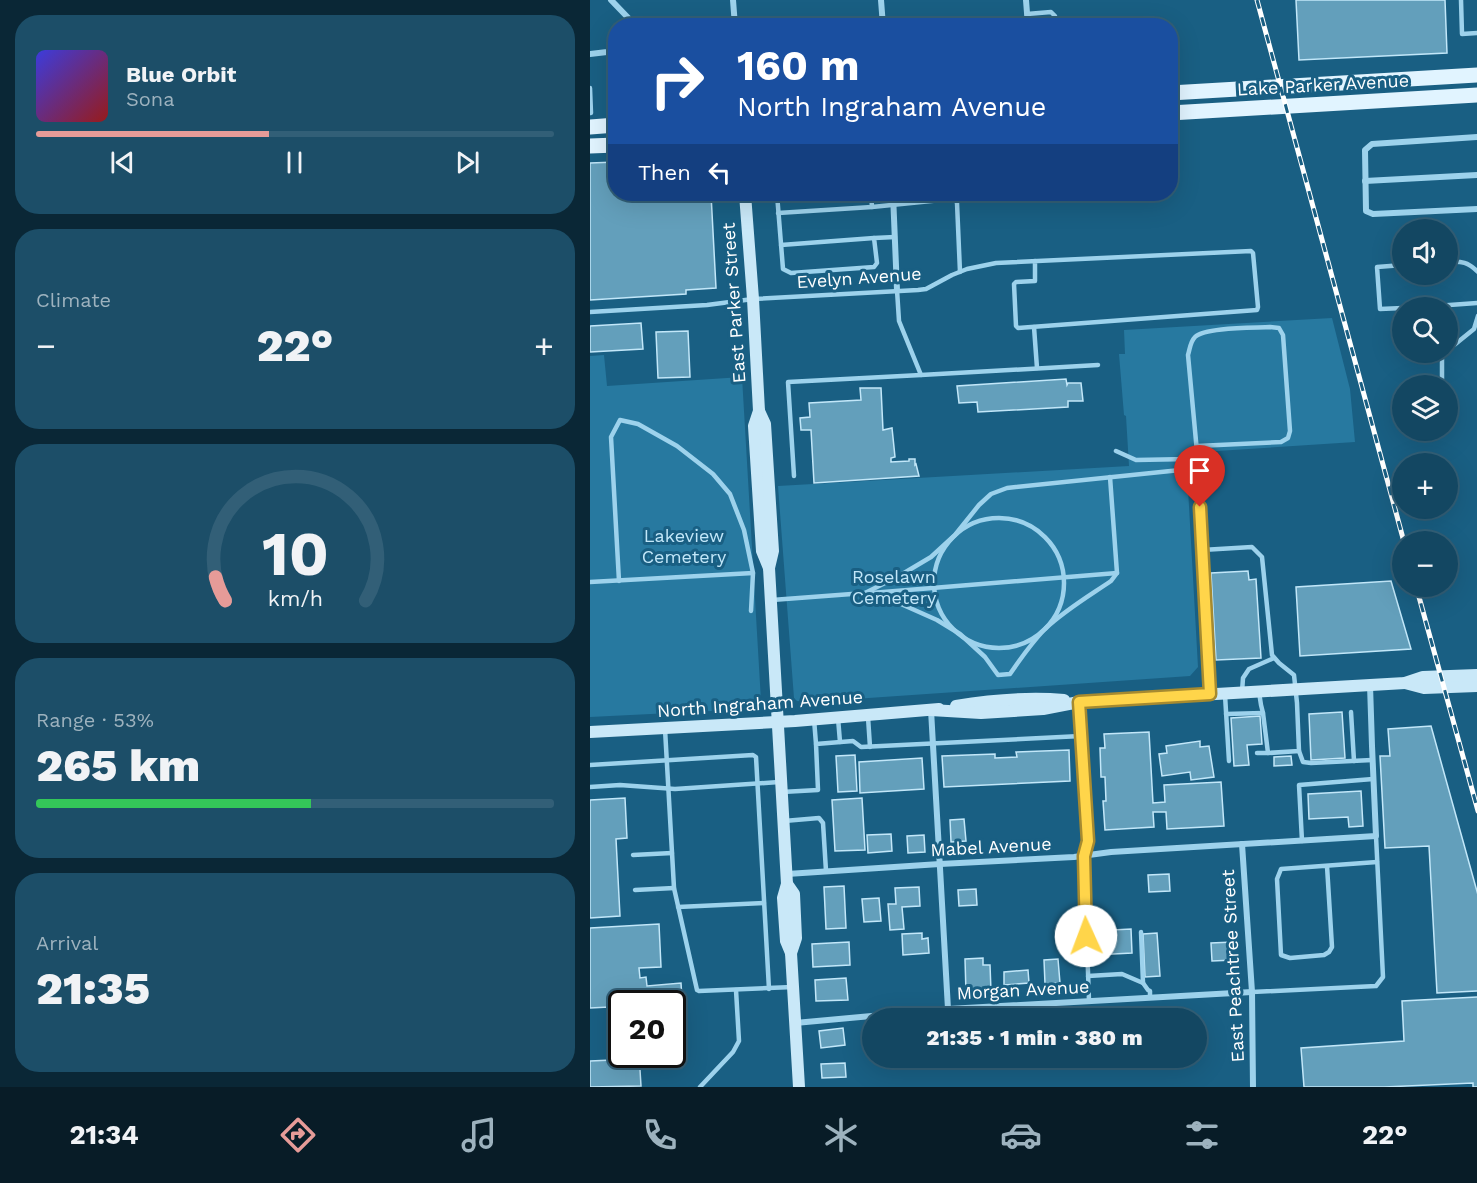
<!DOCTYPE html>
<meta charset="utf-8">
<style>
body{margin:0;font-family:"Work Sans",sans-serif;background:#1c4e68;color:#f1f3f6;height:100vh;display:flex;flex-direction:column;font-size:22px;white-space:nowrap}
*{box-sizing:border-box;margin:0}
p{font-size:20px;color:#9db2be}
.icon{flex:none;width:33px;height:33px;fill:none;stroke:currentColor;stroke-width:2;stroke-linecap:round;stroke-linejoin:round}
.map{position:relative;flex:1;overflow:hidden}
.drawer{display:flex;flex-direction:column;gap:15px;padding:15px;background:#0a2736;width:590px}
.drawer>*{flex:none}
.guide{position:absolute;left:18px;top:18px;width:570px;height:183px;border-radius:24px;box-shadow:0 6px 24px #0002,0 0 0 2px #325f77;background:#1a4fa0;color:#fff;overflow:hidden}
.controls{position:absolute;left:802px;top:219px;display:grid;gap:12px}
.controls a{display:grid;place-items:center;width:66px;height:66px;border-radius:50%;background:#134762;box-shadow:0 6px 24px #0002,0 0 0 2px #325f77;font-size:30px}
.speed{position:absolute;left:18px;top:990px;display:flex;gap:12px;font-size:30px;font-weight:700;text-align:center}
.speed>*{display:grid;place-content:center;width:78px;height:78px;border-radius:50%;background:#134762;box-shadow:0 6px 24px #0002,0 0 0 2px #325f77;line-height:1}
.speed .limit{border:3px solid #111;border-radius:9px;background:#fff;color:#111}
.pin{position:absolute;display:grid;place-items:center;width:51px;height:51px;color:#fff;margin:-62px -26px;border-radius:50% 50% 50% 0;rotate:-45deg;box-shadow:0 0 6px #0007}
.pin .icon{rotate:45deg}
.me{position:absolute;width:66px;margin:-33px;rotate:358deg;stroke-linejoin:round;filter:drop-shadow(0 0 4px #0008)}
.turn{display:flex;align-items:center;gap:21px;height:126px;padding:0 30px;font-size:27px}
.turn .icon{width:78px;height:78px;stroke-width:2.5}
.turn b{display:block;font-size:42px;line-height:51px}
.then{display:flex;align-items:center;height:57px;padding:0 30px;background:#0003;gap:12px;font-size:22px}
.big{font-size:45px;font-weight:800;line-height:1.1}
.drawer .widget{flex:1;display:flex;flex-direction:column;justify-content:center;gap:9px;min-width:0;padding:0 21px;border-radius:24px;background:#1c4e68}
.drawer .dial{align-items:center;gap:0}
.dial svg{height:156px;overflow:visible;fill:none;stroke:#325f77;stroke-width:7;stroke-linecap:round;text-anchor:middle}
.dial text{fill:#f1f3f6;stroke:none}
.song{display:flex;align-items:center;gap:18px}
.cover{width:72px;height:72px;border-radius:9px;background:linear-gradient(135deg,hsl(240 70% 55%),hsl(0 70% 35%))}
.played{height:6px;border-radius:3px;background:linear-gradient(90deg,#e69b98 45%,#325f77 45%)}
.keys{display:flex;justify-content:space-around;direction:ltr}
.heat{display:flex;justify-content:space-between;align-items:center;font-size:33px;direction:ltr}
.charge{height:9px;border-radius:4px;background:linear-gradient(90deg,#34c759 53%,#325f77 0)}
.trip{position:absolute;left:272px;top:1008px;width:345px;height:60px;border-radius:30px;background:#134762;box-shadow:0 6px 24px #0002,0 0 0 2px #325f77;font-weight:800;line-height:60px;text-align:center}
.tab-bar{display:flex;height:96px;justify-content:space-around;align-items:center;background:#081c27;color:#9db2be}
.tab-bar .icon{width:42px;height:42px}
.tab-bar .on{color:#e69b98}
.tab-bar b{font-size:27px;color:#f1f3f6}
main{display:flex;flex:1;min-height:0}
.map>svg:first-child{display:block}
</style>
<main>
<section class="drawer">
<div class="widget">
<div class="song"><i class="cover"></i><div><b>Blue Orbit</b><p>Sona</p></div></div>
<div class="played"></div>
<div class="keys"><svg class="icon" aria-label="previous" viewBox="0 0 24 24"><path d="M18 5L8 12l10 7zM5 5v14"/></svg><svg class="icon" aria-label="pause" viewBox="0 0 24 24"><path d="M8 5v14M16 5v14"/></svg><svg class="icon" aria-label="next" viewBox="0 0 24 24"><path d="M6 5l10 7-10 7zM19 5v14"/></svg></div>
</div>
<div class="widget"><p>Climate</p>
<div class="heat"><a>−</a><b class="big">22°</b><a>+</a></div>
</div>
<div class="widget dial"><svg viewBox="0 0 100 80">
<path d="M14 69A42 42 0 1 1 86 69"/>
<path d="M14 69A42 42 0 0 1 9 57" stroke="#e69b98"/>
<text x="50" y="56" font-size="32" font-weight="700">10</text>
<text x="50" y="72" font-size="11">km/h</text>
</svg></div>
<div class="widget"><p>Range · 53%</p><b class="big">265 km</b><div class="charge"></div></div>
<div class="widget"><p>Arrival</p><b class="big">21:35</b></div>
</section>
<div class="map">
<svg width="888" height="1087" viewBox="0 0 888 1087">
<rect width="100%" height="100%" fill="#195f83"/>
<!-- green -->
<g fill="#2779a0">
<polygon points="742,318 760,389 765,442 596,453 608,667 600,676 220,702 207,701 204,698 188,486 539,466 536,416 534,415 529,354 535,354 534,330"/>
<polygon points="14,355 17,386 152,377 171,701 162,709 0,717 0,356"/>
</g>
<!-- building -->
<g fill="#639fbb" stroke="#c2e7f9" stroke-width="1.5">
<polygon points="706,0 855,0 857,53 709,60"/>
<polygon points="26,162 26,194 121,194 126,288 96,290 96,294 0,300 0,163"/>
<polygon points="51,323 53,349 0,352 0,326"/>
<polygon points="98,331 100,377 68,378 66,332"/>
<polygon points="476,379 477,385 478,383 491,383 493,401 478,401 478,407 388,412 387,402 369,403 367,386"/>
<polygon points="270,388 291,388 293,430 302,428 305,457 301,458 301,462 319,461 319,459 325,459 325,465 326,464 329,476 224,483 221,430 211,430 210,418 220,417 219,403 271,400"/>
<polygon points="658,571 659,580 666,579 671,658 626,660 621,573"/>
<polygon points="801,581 821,649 710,656 706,587"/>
<polygon points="752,712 755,758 721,760 719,714"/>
<polygon points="670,716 672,744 657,745 659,765 644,766 641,718"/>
<polygon points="841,726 888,895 888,991 847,993 839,846 795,848 790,756 800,756 798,729"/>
<polygon points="559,732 563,803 575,802 574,785 631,782 634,826 577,829 576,812 563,812 564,827 515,830 513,801 516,801 515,777 511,777 510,748 515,748 514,734"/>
<polygon points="610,741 610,747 619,746 624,777 601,780 600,772 572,776 569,754 577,753 576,746"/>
<polygon points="479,750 480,781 354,787 352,756 405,754 405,758 427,757 426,752"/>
<polygon points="265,755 267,791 248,792 246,756"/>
<polygon points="701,756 702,765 684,766 684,757"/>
<polygon points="332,758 334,789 270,793 269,762"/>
<polygon points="771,791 773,826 759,827 758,817 719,819 718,794"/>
<polygon points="35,798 37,838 26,839 30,916 0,918 0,800"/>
<polygon points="272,798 275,850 245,851 242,800"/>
<polygon points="374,819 376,841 361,842 360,820"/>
<polygon points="301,834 302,851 278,853 277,835"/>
<polygon points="334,835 335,852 318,853 317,836"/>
<polygon points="579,874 580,891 559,892 558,875"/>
<polygon points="254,886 256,928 236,929 234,887"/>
<polygon points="329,887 330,906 312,907 314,929 300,930 298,904 306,904 305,888"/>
<polygon points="386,889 387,905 369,906 368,890"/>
<polygon points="289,898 291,921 274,922 272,899"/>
<polygon points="69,924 71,967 49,968 50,978 56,977 57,986 91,983 95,1047 82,1048 82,1004 32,1004 32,1054 49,1054 51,1086 0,1087 0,1061 22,1060 19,1007 0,1008 0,928"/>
<polygon points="541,929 542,953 504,955 503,931"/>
<polygon points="332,933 332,939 338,938 339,953 313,955 312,934"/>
<polygon points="567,933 570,976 555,977 553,934"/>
<polygon points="259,942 260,965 223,967 222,944"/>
<polygon points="643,942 644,960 622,961 621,943"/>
<polygon points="393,958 393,965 400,965 401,991 376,993 375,959"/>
<polygon points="468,959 470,983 455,984 454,960"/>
<polygon points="438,970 439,983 414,985 414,972"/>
<polygon points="256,978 258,1000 226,1001 225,980"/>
<polygon points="888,997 888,1087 883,1087 883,1083 794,1087 714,1087 711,1048 814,1041 812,1001"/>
<polygon points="253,1028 255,1045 231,1048 229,1031"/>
<polygon points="255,1063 256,1077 232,1078 231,1064"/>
</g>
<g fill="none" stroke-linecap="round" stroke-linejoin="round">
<!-- lane -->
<g stroke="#9dd2ec" stroke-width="4.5">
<polyline points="871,0 872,34 888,33"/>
<polyline points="437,14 461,12 465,16 465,26"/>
<polyline points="0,88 1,113 0,113"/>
<polyline points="187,194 193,269 201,273 284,267 287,263 284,238 305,237"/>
<polyline points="281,194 282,207 361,199 366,201 367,203 370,272"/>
<polyline points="429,194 432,194"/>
<polyline points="188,213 282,207"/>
<polyline points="191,245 284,238"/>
<path d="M858,262C872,261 878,262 888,272"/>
<polyline points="813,265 787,267 790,309 813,308"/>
<polyline points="307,290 309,321 331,375 508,365"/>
<polyline points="818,308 888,303"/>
<polyline points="0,312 117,305 163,299 328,290 336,289 362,275 377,269 406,263 661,251 663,253 668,307 667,310 428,328 426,326 424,284 426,282 445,281 445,261"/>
<polyline points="444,327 447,368"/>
<polyline points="858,350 884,329 888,316"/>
<polyline points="852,382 852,355 855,352"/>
<path d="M607,446L691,442L698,438L700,431L693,335L689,328L680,327C665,328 615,327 605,337C600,342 600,349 598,355L607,452"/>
<polyline points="204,476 198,382 331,375"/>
<circle cx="409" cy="583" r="65"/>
<polyline points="612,550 662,547 672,557 682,655 689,663 704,675 707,703 709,751 678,753 673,713 636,714"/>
<polyline points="29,581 21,437 30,420 48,424 87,446 123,474 140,494 154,530 163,573 161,611"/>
<polyline points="0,582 163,573"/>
<path d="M275,593L302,600L347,620L370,634L395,657L408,675L420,674C431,658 442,642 455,629C475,610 499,596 521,581L527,573L520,477"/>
<polyline points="281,593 527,573"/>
<polyline points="182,600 275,593 309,576 341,557 365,535 389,505 401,494 417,488 600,469 608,465 599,459 546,460 526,451"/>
<polyline points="652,692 653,678 659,669 684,658"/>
<polyline points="669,692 671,705 673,713"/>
<polyline points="635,695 639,761"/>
<polyline points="761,712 764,761"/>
<polyline points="278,717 280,747"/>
<polyline points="248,718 250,742"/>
<polyline points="224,719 226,744"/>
<polyline points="75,729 84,888 107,990 109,991 203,987"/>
<polyline points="709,751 713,762 721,763 782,760"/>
<polyline points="667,753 678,753"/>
<polyline points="0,765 163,755 166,757 179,989"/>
<polyline points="0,787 30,785 85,789 189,782"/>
<polyline points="192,792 228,790 226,744 263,741 271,747 491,736"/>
<polyline points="194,821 229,818 233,823 236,871"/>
<polyline points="712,841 709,785 783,779"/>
<polyline points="43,855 82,853"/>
<polyline points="494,856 499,1001"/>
<polyline points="737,866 742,947 739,952 734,955 700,958 691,955 687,879 691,869 787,862"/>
<polyline points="45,890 84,888"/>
<polyline points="88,907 174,903"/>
<polyline points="551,932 553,983"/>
<polyline points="498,976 532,974 553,983 558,990 560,991 560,997"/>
<polyline points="662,992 786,986 793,977 786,836"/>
<polyline points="110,1087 143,1052 149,1041 146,990"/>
</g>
<!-- street -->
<g stroke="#9dd2ec" stroke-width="6">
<polyline points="21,0 46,26"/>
<polyline points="143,0 145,26"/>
<polyline points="291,0 293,26"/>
<polyline points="436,0 438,26"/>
<polyline points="0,54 17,52 26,45"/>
<polyline points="888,137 782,144 775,150 776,211 783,214 888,209"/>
<polyline points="775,181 888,175"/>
<polyline points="303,194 307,290"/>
<polyline points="607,452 620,694"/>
<polyline points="489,702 498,841 494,856"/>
<polyline points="341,710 358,1009"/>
<polyline points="652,844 662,992 663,1087"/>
<polyline points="197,874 350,864 484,857 521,852 786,836 782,746 780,685"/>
<polyline points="205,1023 358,1009 662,992"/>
</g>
<!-- secondary -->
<g stroke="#c9e8f8" stroke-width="12">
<polyline points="155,194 163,299 169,411 164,426 172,551 179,568"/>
<polyline points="169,411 175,424 183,551 179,568 197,884 193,898 196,941 201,953"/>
<polyline points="815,683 834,688 888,686"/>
<path d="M366,706C402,700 438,697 474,700"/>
<polyline points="341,710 391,713 453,709 489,702 815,683 833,677 888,675"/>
<polyline points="0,732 205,721 349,709"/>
<polyline points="197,884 204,894 206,938 201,953 209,1087"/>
</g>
<!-- primary -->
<g stroke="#e1f4ff" stroke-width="15">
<polyline points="580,93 888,75"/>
<polyline points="580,113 888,95"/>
<polyline points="0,127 26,125"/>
<polyline points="0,146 26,145"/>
</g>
<defs>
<g id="rail">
<polyline points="667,0 814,542"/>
<polyline points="826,586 888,811"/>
</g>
</defs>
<!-- rail casing -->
<use href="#rail" stroke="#fff" stroke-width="5"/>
<!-- rail -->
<use href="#rail" stroke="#195f83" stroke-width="3" stroke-dasharray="9" stroke-linecap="butt"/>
</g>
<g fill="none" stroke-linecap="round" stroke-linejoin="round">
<defs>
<polyline id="route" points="496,936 494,856 498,841 489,702 620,694 610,507"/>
</defs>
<!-- route casing -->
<use href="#route" stroke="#a68a30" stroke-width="15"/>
<!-- route -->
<use href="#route" stroke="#ffd54a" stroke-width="10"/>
</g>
<g text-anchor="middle" stroke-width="6" stroke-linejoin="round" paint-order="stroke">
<!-- street labels -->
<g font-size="18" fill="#fff" stroke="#195f83">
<text transform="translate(733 85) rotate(-3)" y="6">Lake Parker Avenue</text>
<text transform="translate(269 278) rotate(-4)" y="6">Evelyn Avenue</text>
<text transform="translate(144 303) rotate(-94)" y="6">East Parker Street</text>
<text transform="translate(170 704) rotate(-4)" y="6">North Ingraham Avenue</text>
<text transform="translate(401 847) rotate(-3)" y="6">Mabel Avenue</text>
<text transform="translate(643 966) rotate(-93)" y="6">East Peachtree Street</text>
<text transform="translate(433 990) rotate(-3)" y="6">Morgan Avenue</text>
</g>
<!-- park labels -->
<g font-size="18" fill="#c2e7f9" stroke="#195f83">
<text x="94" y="542">Lakeview<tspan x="94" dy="21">Cemetery</tspan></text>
<text x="304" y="583">Roselawn<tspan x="304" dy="21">Cemetery</tspan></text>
</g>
</g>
</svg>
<div class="controls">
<a><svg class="icon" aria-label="sound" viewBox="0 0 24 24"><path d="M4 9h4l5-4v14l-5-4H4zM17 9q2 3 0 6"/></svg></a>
<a><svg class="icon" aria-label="search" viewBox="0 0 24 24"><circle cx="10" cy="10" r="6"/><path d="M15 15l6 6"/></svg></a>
<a><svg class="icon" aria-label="layers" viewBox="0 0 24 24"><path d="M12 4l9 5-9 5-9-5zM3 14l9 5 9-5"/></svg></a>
<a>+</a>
<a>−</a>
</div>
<div class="speed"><div class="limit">20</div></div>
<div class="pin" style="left:610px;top:507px;background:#d93025"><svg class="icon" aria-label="arrive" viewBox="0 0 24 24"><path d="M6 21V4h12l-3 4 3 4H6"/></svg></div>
<svg class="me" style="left:496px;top:936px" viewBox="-20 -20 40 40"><circle r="19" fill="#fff"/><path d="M0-13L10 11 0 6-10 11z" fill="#ffd54a"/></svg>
<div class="trip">21:35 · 1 min · 380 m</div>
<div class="guide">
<div class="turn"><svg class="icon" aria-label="right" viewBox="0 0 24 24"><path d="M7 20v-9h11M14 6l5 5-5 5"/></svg><div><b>160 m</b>North Ingraham Avenue</div></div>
<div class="then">Then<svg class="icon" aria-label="left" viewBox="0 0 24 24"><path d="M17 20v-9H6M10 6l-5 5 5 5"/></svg></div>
</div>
</div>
</main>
<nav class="tab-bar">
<b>21:34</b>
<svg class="icon on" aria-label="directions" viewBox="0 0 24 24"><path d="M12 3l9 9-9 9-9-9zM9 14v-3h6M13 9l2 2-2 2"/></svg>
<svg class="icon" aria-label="music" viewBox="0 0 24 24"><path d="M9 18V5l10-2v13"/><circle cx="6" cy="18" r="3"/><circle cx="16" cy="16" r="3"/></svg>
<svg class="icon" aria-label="phone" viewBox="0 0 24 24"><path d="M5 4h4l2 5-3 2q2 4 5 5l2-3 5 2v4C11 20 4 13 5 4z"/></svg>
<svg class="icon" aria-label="climate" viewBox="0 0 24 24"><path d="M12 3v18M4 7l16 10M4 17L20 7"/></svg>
<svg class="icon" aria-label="car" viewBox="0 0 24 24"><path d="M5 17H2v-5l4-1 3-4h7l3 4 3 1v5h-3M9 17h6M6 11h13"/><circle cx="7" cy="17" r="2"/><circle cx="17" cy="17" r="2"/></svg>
<svg class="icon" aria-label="filters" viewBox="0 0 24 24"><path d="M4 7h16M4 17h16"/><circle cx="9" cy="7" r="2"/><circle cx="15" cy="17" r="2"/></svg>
<b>22°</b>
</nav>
